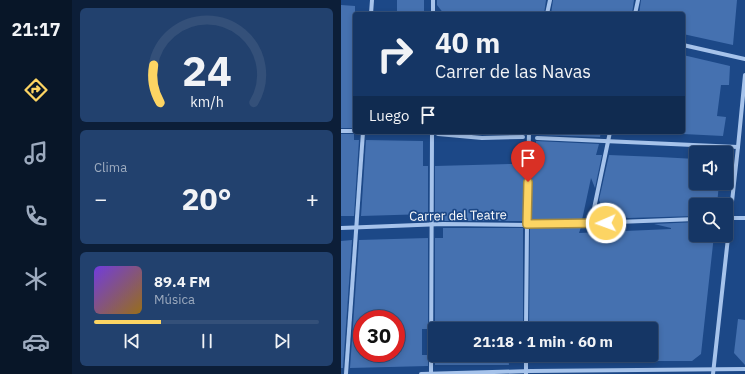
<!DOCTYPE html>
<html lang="es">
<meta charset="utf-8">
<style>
body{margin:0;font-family:"IBM Plex Sans",sans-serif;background:#22416e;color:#f1f3f6;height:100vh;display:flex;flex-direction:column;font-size:15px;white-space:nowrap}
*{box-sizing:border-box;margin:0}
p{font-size:13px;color:#9dabbf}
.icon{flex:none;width:22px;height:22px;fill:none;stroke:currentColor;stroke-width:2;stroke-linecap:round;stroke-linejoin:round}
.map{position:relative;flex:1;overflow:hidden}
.sheet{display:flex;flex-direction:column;gap:8px;padding:8px;background:#0c1e38;width:269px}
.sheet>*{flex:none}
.guide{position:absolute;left:12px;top:12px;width:332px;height:122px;border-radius:4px;box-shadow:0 2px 6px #0003,0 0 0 1px #345079;background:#153665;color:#f1f3f6;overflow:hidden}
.tools{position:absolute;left:348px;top:146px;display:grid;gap:8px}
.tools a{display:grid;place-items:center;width:44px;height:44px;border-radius:4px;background:#153665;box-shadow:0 2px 6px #0003,0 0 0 1px #345079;font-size:20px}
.speed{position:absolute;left:12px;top:310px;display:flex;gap:8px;font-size:20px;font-weight:700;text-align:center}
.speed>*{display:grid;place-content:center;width:52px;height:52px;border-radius:50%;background:#153665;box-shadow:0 2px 6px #0003,0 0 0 1px #345079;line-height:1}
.speed .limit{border:6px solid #d22;background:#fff;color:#111}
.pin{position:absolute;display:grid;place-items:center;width:34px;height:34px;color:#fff;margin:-41px -17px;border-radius:50% 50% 50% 0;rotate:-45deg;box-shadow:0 0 4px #0007}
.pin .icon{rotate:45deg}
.me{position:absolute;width:44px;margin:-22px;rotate:268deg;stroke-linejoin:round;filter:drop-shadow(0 0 3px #0008)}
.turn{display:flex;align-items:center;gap:14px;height:84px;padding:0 16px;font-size:18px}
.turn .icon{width:52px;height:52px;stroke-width:2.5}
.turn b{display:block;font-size:28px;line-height:34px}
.then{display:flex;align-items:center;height:38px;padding:0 16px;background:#0003;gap:8px;font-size:15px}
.big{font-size:30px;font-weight:700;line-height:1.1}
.sheet .card{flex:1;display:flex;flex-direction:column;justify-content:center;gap:6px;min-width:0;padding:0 14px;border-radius:6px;background:#22416e}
.sheet .dial{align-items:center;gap:0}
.dial svg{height:104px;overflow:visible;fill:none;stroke:#345079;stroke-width:7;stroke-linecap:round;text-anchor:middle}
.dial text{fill:#f1f3f6;stroke:none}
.song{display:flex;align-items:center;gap:12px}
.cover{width:48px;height:48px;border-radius:6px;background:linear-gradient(135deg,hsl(260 70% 55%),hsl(40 70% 35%))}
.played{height:4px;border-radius:2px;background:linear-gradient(90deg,#fcd463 30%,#345079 30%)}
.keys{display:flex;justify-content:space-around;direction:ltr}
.heat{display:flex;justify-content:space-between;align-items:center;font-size:22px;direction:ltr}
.trip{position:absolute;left:87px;top:322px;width:230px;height:40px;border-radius:4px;background:#153665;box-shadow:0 2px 6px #0003,0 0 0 1px #345079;font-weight:700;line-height:40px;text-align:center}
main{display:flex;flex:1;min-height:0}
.dock{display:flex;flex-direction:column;width:72px;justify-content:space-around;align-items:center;background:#081628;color:#9dabbf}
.dock .icon{width:28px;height:28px}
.dock .active{color:#fcd463}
.dock b{font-size:18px;color:#f1f3f6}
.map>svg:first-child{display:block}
</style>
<main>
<nav class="dock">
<b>21:17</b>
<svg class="icon active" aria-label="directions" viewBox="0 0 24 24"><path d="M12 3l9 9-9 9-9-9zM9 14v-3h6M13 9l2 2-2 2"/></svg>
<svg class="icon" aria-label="music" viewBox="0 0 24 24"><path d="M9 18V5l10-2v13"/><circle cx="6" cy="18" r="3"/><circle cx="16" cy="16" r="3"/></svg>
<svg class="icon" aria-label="phone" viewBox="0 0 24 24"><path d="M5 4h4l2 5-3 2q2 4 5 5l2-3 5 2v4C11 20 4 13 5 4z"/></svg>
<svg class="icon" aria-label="climate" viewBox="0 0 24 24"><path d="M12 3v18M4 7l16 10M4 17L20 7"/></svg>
<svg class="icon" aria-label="car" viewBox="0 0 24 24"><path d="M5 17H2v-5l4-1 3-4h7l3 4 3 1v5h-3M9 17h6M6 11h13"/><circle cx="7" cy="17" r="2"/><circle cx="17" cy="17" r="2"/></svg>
</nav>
<section class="sheet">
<div class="card dial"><svg viewBox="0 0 100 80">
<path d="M14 69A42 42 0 1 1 86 69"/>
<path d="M14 69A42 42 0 0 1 9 40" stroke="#fcd463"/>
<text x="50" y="56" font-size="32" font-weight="700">24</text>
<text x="50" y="72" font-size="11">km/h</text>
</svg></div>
<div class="card"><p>Clima</p>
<div class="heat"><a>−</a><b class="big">20°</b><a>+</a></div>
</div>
<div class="card">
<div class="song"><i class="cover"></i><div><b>89.4 FM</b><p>Música</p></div></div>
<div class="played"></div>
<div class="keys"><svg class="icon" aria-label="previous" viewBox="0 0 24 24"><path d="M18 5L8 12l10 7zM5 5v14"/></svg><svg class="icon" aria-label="pause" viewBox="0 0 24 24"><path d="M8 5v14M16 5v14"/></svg><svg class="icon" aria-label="next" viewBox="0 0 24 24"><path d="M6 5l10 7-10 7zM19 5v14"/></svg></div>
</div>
</section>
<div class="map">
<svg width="404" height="374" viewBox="0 0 404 374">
<rect width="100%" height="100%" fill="#1c4887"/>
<!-- building -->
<g fill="#4571b0" fill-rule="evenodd">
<rect x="56" y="0" width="27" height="14"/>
<polygon points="96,0 205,0 203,14 103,14 96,5"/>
<polygon points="212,0 293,0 291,14 210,14"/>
<polygon points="300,0 396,0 392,45 342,34 342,14 298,14"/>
<polygon points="0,5 14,6 14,128 0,128"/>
<polygon points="342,55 389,66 388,85 380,85 376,116 385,117 382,136 342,134"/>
<polygon points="195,132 260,132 259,137 195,135"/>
<polygon points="0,134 13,134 13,140 18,140 13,216 0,216"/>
<polygon points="25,140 82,141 82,166 87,166 87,214 20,216"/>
<polygon points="195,141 258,144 255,155 261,155 254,188 250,178 241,220 190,221 191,164 195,164"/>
<polygon points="268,155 318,157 355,159 355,183 378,183 376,205 355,205 355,216 287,218 263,213 258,200"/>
<polygon points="170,164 184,164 183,221 102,221 102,214 94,214 94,166"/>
<polygon points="355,222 355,235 373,235 360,354 351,361 310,361 310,329 188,329 189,228 240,227 238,233 330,229 330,228 313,224"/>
<polygon points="102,228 182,228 182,329 94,329 94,238 102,238"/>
<path d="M87,238V329H81V355H87V366L9,368L18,240ZM21,319H55V353H21Z"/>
<polygon points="11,240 2,368 0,368 0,241"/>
<polygon points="397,319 404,320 404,365 393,353"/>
<polygon points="94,355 167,355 168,365 94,365"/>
</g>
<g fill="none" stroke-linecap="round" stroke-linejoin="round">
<!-- street -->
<g stroke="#a6c3eb" stroke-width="4">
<polyline points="30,14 31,0"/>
<polyline points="92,14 92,0"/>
<polyline points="206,14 209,0"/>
<polyline points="294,14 297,0"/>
<polyline points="342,45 404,59"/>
<polyline points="0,131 14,131"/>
<polyline points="56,132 84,132"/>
<polyline points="97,134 141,138 182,137"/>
<polyline points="196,138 397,147"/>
<polyline points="385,218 404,218"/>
<polyline points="250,223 269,132"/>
<polyline points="0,228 102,224 189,225 250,223 355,219"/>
<polyline points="185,329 186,224 188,132"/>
<polyline points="5,374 22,132"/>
<polyline points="80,374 190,371 404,369"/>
<polyline points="90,374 91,132"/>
<polyline points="185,374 185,355"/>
<polyline points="372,374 397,147 404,75"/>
</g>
</g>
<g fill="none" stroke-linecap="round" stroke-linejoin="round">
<defs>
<polyline id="route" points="187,182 186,224 265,223"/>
</defs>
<!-- route casing -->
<use href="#route" stroke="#a48a40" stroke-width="10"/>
<!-- route -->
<use href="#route" stroke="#fcd463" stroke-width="7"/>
</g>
<g text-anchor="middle" stroke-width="3.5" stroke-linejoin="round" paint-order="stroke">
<!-- street labels -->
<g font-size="13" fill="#fff" stroke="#1c4887">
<text transform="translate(117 215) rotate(-1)" y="5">Carrer del Teatre</text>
</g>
</g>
</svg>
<div class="tools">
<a><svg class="icon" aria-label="sound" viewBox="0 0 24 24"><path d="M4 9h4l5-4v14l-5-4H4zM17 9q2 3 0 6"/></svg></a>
<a><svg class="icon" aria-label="search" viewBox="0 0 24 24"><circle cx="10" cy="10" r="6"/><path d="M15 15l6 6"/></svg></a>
</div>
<div class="speed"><div class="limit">30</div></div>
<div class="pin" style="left:187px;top:182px;background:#d93025"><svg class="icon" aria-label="arrive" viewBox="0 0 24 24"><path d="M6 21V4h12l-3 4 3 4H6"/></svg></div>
<svg class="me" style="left:265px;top:223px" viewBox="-20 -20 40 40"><circle r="17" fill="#fcd463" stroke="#fff" stroke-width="3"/><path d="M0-11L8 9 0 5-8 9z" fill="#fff"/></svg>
<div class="trip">21:18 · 1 min · 60 m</div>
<div class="guide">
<div class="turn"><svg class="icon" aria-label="right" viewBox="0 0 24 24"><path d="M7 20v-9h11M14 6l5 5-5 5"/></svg><div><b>40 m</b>Carrer de las Navas</div></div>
<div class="then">Luego<svg class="icon" aria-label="arrive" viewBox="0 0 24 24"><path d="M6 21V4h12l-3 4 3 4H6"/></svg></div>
</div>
</div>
</main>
